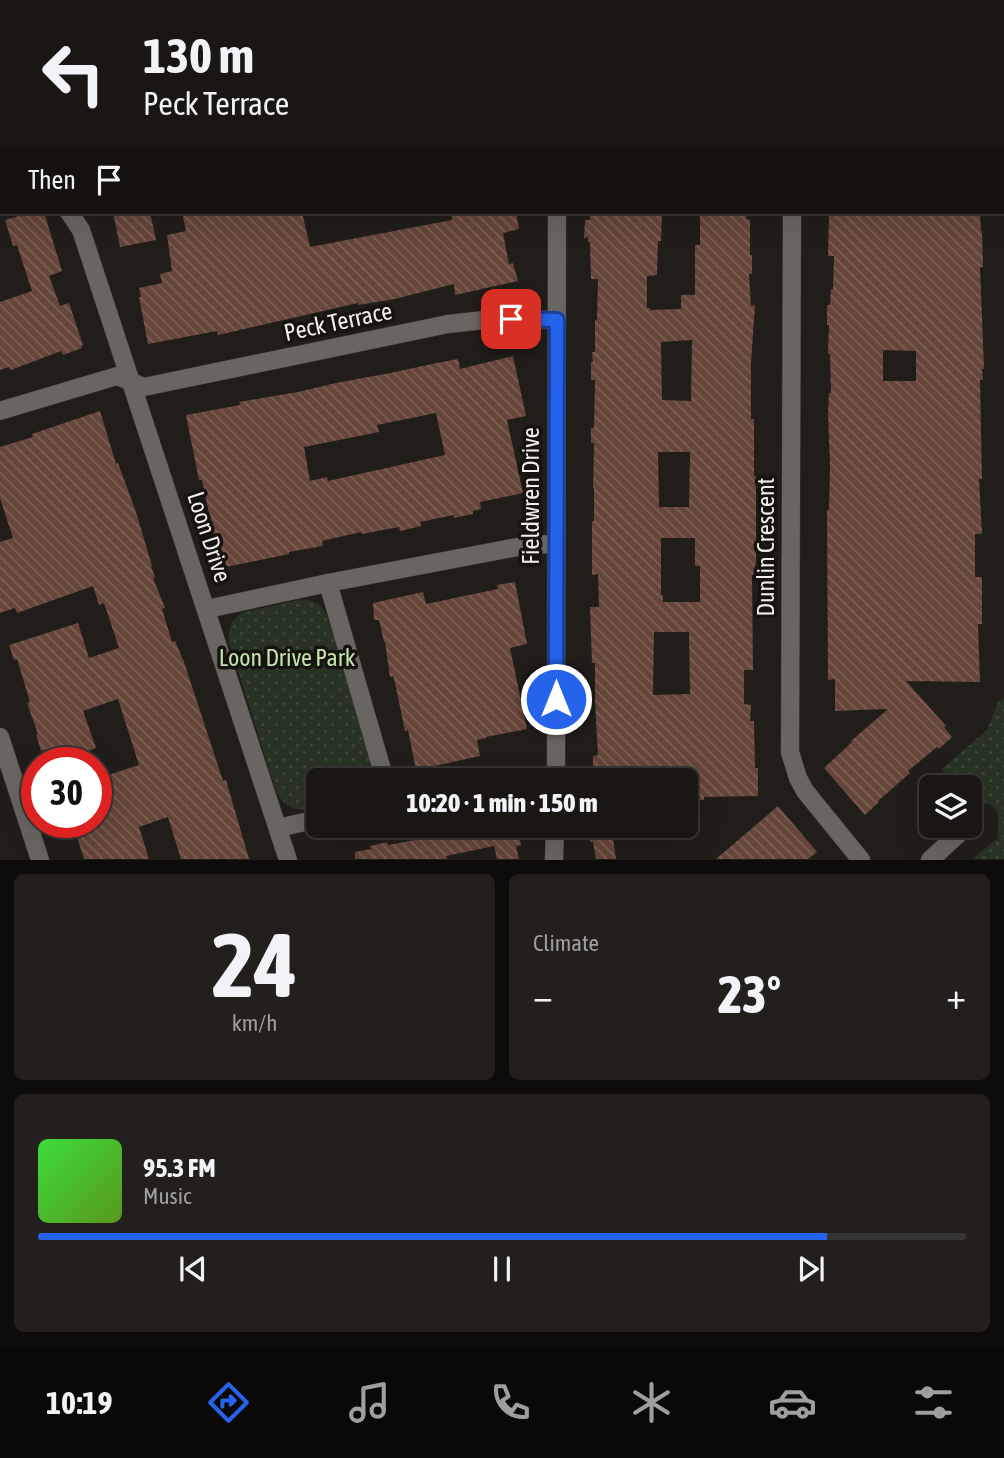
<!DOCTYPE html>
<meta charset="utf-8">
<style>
body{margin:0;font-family:"Asap Condensed",sans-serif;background:#221f1c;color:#f1f3f6;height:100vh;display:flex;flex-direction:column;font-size:26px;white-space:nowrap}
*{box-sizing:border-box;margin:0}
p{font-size:23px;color:#9f9fa0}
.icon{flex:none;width:38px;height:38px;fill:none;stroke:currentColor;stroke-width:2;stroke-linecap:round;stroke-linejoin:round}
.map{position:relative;height:860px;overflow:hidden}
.side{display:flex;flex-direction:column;gap:14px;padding:14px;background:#0e0c0a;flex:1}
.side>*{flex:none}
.top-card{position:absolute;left:0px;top:0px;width:1004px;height:214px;box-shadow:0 7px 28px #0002,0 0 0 2px #373533;background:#191613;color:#f1f3f6;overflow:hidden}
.buttons{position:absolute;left:919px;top:775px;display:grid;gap:14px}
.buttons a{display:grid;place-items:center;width:63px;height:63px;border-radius:10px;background:#191613;box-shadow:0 7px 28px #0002,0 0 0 2px #373533;font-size:35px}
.speed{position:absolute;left:21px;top:747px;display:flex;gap:14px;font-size:35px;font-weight:700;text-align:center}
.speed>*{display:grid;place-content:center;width:91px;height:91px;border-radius:50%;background:#191613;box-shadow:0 7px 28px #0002,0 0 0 2px #373533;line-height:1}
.speed .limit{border:10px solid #d22;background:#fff;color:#111}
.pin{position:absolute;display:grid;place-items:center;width:60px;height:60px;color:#fff;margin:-30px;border-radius:14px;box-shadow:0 4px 10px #0006}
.me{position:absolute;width:77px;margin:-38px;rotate:0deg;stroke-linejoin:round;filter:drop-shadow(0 0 5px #0008)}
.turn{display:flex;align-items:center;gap:24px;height:147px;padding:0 28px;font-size:32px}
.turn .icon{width:91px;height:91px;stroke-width:2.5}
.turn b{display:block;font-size:49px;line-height:60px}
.then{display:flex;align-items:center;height:66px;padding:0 28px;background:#0003;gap:14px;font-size:26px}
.big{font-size:52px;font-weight:800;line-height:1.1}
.side .widget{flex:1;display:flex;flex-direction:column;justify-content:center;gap:10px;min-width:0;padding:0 24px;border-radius:10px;background:#221f1c}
.side .dial{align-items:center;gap:0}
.dial b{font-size:91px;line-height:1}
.song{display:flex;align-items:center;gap:21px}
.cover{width:84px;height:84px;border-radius:10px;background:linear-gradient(135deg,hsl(120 70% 55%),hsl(90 70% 35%))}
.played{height:7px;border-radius:4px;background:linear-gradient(90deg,#2563eb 85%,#373533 85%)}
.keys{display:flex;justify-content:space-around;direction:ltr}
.heat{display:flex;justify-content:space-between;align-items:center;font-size:38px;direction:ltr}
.side .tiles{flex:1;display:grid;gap:14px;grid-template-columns:1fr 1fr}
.widget:last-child{grid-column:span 2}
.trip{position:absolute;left:306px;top:768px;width:392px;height:70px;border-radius:10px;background:#191613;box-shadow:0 7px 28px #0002,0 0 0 2px #373533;font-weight:800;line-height:70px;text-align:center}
.tabs{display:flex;height:112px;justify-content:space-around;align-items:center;background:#0a0908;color:#9f9fa0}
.tabs .icon{width:49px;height:49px}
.tabs .current{color:#2563eb}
.tabs b{font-size:32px;color:#f1f3f6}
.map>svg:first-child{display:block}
</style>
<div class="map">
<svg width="1004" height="860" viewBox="0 0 1004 860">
<defs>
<pattern id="grass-dots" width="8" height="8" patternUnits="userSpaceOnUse" patternTransform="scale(1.75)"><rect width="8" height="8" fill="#293323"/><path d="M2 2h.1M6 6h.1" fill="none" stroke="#3e4738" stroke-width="1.8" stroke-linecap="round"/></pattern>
<pattern id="building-back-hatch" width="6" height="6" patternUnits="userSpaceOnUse" patternTransform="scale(1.75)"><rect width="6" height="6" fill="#66453a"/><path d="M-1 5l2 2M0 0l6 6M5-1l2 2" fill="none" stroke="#7c6057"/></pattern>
</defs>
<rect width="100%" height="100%" fill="#211d19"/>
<!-- grass -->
<g fill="url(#grass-dots)">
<path d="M299,600C312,599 321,603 327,616L372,764L374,779L373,780H318V808C300,812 285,810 276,791L228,639L231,623L241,613Z"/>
<polygon points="1004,698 1004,859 972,859 998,838 998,814 992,805 970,800 970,788 958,787 942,769 987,730 998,702"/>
</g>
<!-- water -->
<rect fill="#586884" x="85" y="0" width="474" height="2"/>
<!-- building -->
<g fill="url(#building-back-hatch)" fill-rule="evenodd">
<polygon points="33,212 44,212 62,271 49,276 60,306 69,303 83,345 81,346 82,348 63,355 61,351 11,370 9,367 0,370 0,302 32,291 17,245 13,246 5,220"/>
<polygon points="113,212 150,212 156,240 120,247"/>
<polygon points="182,212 302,212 310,247 452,220 451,212 516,212 519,229 503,233 509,264 513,263 518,281 455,295 454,284 395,299 358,305 358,303 218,335 217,331 148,344 139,297 141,297 139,288 162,283 160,274 172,271 167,235 186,231"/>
<path d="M590,212L662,214L661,241H658L657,275L647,276V308H650V310L681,309V295H695V245H700V212H747L746,219L750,220V255H752V274H749L751,306L755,305L751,363V419H754V476H756V565H755L754,575H752L753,670H744V704L751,705L750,721H754L755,768H758V796L704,797V800H686V780H593V756L598,755L595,702V663H592L590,607H599L598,574L592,575V521H594V488H593L594,443H591V428H594L595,380H591V362H593L592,352H595V320H597L598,279H591L590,242H588V237L584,238L585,220H590ZM692,340L691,401L662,400L661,342ZM658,452H690L689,507H659ZM661,538H695V566H700V602H663V595H661ZM654,632H689L690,694L653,695Z"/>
<path d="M833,212H980L981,231H982L983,267H980L984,369H982L983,380H980L982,479H979L982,534H975V577H982V624H978L980,682L906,681L946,726L944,727L952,737L939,749L937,747L908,771L910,773L878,801L879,802L865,815L824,768L852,742L851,741L888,709L835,711V679L828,680L827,510H829L830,466L828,412L829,393H831L830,354H828L829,325H827V305H830L831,289H833L834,256H828L829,214H833ZM883,350L916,351V381H883Z"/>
<path d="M513,356L526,416L507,420L523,493L480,502L481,509L473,511V514L454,518V515L420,522L421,526L400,531L399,527L362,534L361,532L322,541L323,546L289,552V554L226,567L225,564L220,565L202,480H199L186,415L240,405L239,402L298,392L336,383L390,373L437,363L458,359L460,369ZM436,413L445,455L328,481L327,477L310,481L304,447L379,432L377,425Z"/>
<polygon points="100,411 116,464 118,463 136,512 152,566 151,566 155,577 153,578 165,608 162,609 172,642 175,641 184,662 223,781 226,780 249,859 181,859 168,817 139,827 149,859 84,859 72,822 96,822 96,779 139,765 118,699 83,711 96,748 88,751 89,752 57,763 53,763 48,749 41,751 36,734 38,734 27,703 30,702 17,659 14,660 9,645 78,623 89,658 119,648 104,603 99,605 93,586 17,613 15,608 0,613 0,542 13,538 0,498 0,447 33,437 32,434"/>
<polygon points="515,582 527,644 510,648 527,729 486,737 486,738 477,740 480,756 416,770 408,730 405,731 395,683 393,676 390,677 385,642 384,642 379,620 374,620 373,603 423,592 426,604 498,589 497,585"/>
<polygon points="778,806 817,852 808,859 716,859"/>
<polygon points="450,826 517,826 521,845 516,846 519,859 497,859 494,846 446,856 447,859 355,859 355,852 371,849 370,846 387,842 388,845 421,839 421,834 451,829"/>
<polygon points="590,826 611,826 616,859 596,859 593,842 590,842"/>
</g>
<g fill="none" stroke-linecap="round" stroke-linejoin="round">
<defs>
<g id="minor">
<polyline points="49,2 49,0"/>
<polyline points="741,2 749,0"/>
<polyline points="848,2 857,0"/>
<polyline points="0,155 2,155"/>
<polyline points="0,179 2,179"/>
<polyline points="69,212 81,230 288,860"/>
<polyline points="792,212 790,752 798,778 805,791 861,860"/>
<polyline points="0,411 117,376 144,387 448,324 493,319 557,320"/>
<polyline points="328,583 385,780"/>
<polyline points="207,609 328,583 528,545 555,544"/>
<polyline points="0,737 40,860"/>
<polyline points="501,780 522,777 556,775"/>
<polyline points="556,780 557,212"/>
<polyline points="278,828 318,819"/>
<polyline points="554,860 555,826"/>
<polyline points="930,860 967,826"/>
</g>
</defs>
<!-- minor casing -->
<use href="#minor" stroke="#3d3b38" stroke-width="19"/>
<!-- minor -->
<use href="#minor" stroke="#696560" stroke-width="18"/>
</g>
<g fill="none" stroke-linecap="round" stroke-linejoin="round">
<defs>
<polyline id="route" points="511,319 557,320 556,699"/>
</defs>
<!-- route casing -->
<use href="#route" stroke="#184099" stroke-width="18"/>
<!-- route -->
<use href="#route" stroke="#2563eb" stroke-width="12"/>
</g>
<g text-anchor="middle" stroke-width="7" stroke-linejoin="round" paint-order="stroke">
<!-- street labels -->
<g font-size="24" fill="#f1efec" stroke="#171410">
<text transform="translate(338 322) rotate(-12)" y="8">Peck Terrace</text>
<text transform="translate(531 496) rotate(-90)" y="8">Fieldwren Drive</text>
<text transform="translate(209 537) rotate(72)" y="8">Loon Drive</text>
<text transform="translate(766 547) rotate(-90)" y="8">Dunlin Crescent</text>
</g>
<!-- park labels -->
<g font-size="24" fill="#c2e4af" stroke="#171410">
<text x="287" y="666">Loon Drive Park</text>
</g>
</g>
</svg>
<div class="buttons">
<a><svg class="icon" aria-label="layers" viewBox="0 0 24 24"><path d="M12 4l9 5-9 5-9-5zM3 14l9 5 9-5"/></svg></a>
</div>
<div class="speed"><div class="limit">30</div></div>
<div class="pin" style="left:511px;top:319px;background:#d93025"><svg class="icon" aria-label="arrive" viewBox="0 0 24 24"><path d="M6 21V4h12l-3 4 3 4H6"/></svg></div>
<svg class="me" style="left:556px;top:699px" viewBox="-20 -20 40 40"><circle r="17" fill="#2563eb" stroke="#fff" stroke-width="3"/><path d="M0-11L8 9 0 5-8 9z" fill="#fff"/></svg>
<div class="trip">10:20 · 1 min · 150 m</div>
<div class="top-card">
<div class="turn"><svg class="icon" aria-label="left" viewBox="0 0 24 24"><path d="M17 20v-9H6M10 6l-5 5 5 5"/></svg><div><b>130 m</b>Peck Terrace</div></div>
<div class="then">Then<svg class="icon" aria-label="arrive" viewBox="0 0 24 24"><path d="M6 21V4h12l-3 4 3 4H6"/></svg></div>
</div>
</div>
<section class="side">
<div class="tiles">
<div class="widget dial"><b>24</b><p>km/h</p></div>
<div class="widget"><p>Climate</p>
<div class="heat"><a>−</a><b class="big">23°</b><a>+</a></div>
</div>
<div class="widget">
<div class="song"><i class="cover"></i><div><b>95.3 FM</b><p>Music</p></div></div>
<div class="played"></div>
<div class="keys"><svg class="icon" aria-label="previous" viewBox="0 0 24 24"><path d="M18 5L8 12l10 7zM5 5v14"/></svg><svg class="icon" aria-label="pause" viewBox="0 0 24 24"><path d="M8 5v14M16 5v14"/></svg><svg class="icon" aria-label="next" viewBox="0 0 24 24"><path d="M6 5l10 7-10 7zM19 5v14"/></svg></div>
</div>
</div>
</section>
<nav class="tabs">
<b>10:19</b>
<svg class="icon current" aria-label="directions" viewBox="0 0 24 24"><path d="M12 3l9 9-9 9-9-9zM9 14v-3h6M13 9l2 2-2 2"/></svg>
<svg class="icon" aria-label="music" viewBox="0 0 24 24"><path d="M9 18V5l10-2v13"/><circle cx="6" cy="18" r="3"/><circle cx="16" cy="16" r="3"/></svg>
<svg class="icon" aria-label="phone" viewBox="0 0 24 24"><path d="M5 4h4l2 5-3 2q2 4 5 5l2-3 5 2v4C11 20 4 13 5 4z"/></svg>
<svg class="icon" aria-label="climate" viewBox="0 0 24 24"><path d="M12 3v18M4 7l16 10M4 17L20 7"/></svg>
<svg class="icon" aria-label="car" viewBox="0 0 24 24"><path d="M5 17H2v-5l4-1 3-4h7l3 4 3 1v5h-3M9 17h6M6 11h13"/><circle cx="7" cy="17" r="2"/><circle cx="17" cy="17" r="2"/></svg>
<svg class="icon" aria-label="filters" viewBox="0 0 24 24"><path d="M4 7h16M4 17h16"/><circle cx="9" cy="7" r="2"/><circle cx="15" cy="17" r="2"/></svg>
</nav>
